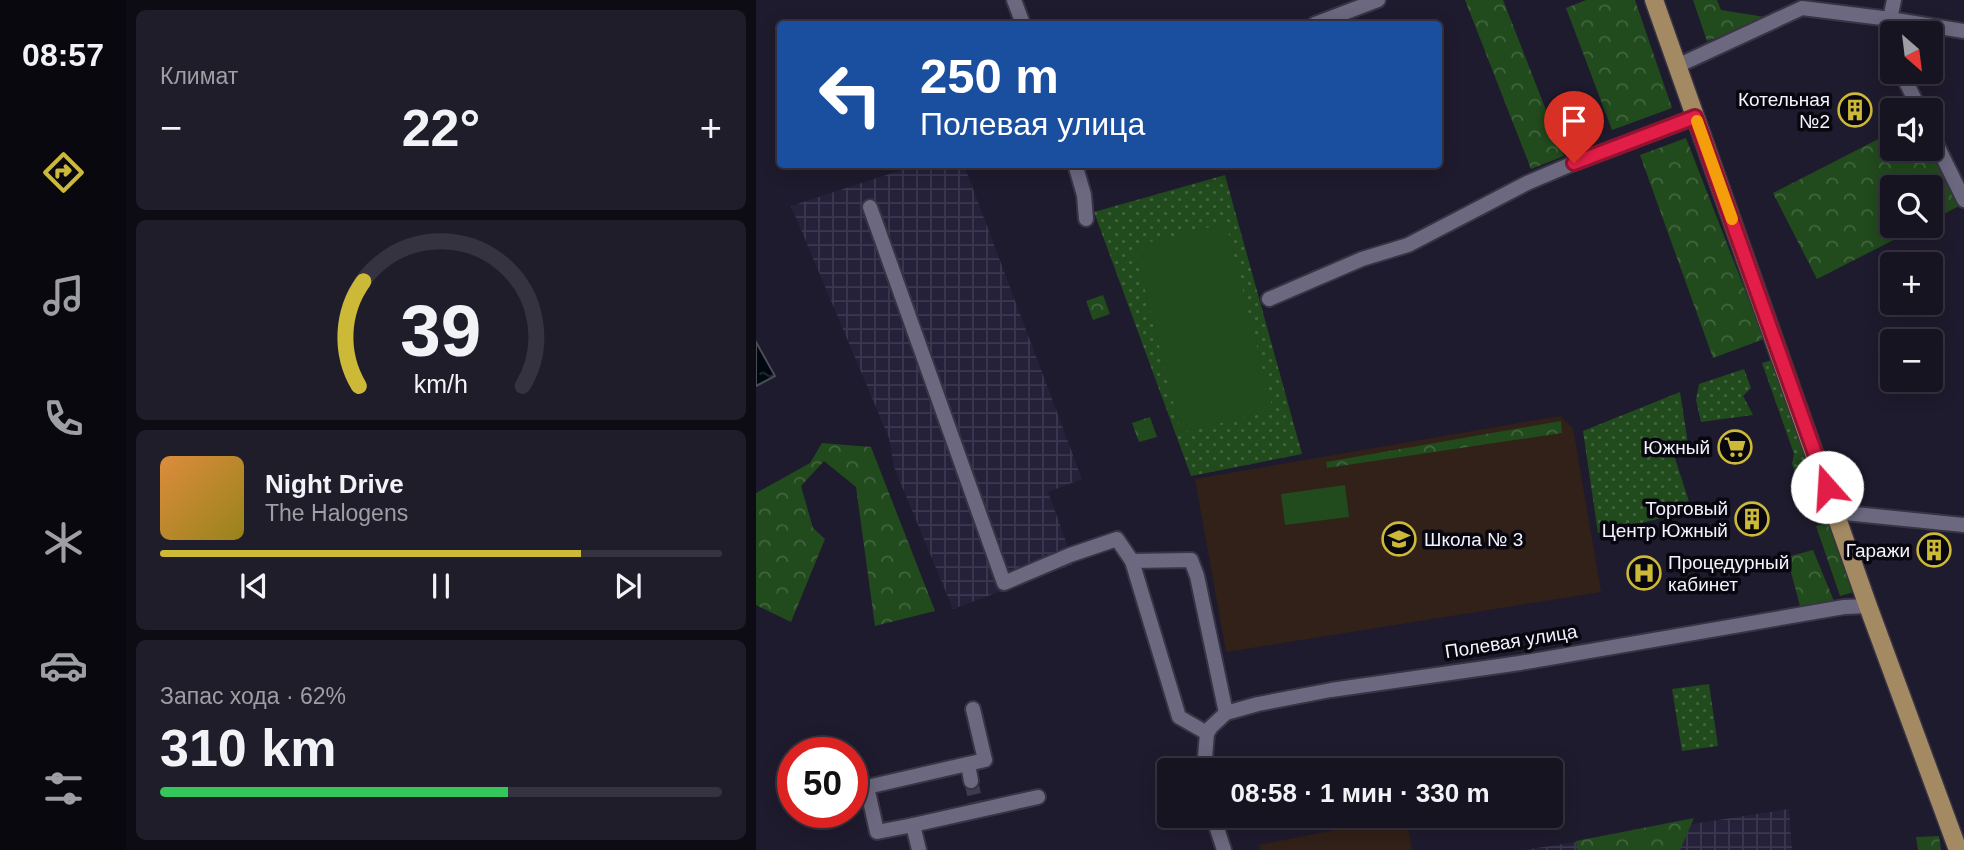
<!DOCTYPE html>
<html lang="ru">
<meta charset="utf-8">
<style>
body{margin:0;font-family:Helvetica,sans-serif;background:#201d2a;color:#f1f3f6;height:100vh;display:flex;flex-direction:column;font-size:26px;white-space:nowrap}
*{box-sizing:border-box;margin:0}
p{font-size:23px;color:#9e9ea5}
.icon{flex:none;width:38px;height:38px;fill:none;stroke:currentColor;stroke-width:2;stroke-linecap:round;stroke-linejoin:round}
.map{position:relative;flex:1;overflow:hidden}
.side{display:flex;flex-direction:column;gap:10px;padding:10px;background:#0d0b13;width:630px}
.side>*{flex:none}
.hud{position:absolute;left:21px;top:21px;width:665px;height:147px;border-radius:7px;box-shadow:0 4px 18px #0003,0 0 0 2px #363340;background:#1a4fa0;color:#fff;overflow:hidden}
.needle{width:46px;rotate:152deg}
.tools{position:absolute;left:1124px;top:21px;display:grid;gap:14px}
.tools a{display:grid;place-items:center;width:63px;height:63px;border-radius:7px;background:#171422;box-shadow:0 4px 18px #0003,0 0 0 2px #363340;font-size:35px}
.speed{position:absolute;left:21px;top:737px;display:flex;gap:14px;font-size:35px;font-weight:700;text-align:center}
.speed>*{display:grid;place-content:center;width:91px;height:91px;border-radius:50%;background:#171422;box-shadow:0 4px 18px #0003,0 0 0 2px #363340;line-height:1}
.speed .limit{border:10px solid #d22;background:#fff;color:#111}
.pin{position:absolute;display:grid;place-items:center;width:60px;height:60px;color:#fff;margin:-72px -30px;border-radius:50% 50% 50% 0;rotate:-45deg;box-shadow:0 0 7px #0007}
.pin .icon{rotate:45deg}
.me{position:absolute;width:77px;margin:-38px;rotate:341deg;stroke-linejoin:round;filter:drop-shadow(0 0 5px #0008)}
.turn{display:flex;align-items:center;gap:24px;height:147px;padding:0 28px;font-size:32px}
.turn .icon{width:91px;height:91px;stroke-width:2.5}
.turn b{display:block;font-size:49px;line-height:60px}
.big{font-size:52px;font-weight:800;line-height:1.1}
.side .tile{flex:1;display:flex;flex-direction:column;justify-content:center;gap:10px;min-width:0;padding:0 24px;border-radius:10px;background:#201d2a}
.side .dial{align-items:center;gap:0}
.dial svg{height:182px;overflow:visible;fill:none;stroke:#363340;stroke-width:7;stroke-linecap:round;text-anchor:middle}
.dial text{fill:#f1f3f6;stroke:none}
.song{display:flex;align-items:center;gap:21px}
.cover{width:84px;height:84px;border-radius:10px;background:linear-gradient(135deg,hsl(30 70% 55%),hsl(50 70% 35%))}
.played{height:7px;border-radius:4px;background:linear-gradient(90deg,#cdb938 75%,#363340 75%)}
.keys{display:flex;justify-content:space-around;direction:ltr}
.heat{display:flex;justify-content:space-between;align-items:center;font-size:38px;direction:ltr}
.charge{height:10px;border-radius:5px;background:linear-gradient(90deg,#34c759 62%,#363340 0)}
.trip{position:absolute;left:401px;top:758px;width:406px;height:70px;border-radius:7px;background:#171422;box-shadow:0 4px 18px #0003,0 0 0 2px #363340;font-weight:800;line-height:70px;text-align:center}
main{display:flex;flex:1;min-height:0}
.dock{display:flex;flex-direction:column;width:126px;justify-content:space-around;align-items:center;background:#09080e;color:#9e9ea5}
.dock .icon{width:49px;height:49px}
.dock .on{color:#cdb938}
.dock b{font-size:32px;color:#f1f3f6}
.map>svg:first-child{display:block}
</style>
<main>
<nav class="dock">
<b>08:57</b>
<svg class="icon on" aria-label="directions" viewBox="0 0 24 24"><path d="M12 3l9 9-9 9-9-9zM9 14v-3h6M13 9l2 2-2 2"/></svg>
<svg class="icon" aria-label="music" viewBox="0 0 24 24"><path d="M9 18V5l10-2v13"/><circle cx="6" cy="18" r="3"/><circle cx="16" cy="16" r="3"/></svg>
<svg class="icon" aria-label="phone" viewBox="0 0 24 24"><path d="M5 4h4l2 5-3 2q2 4 5 5l2-3 5 2v4C11 20 4 13 5 4z"/></svg>
<svg class="icon" aria-label="climate" viewBox="0 0 24 24"><path d="M12 3v18M4 7l16 10M4 17L20 7"/></svg>
<svg class="icon" aria-label="car" viewBox="0 0 24 24"><path d="M5 17H2v-5l4-1 3-4h7l3 4 3 1v5h-3M9 17h6M6 11h13"/><circle cx="7" cy="17" r="2"/><circle cx="17" cy="17" r="2"/></svg>
<svg class="icon" aria-label="filters" viewBox="0 0 24 24"><path d="M4 7h16M4 17h16"/><circle cx="9" cy="7" r="2"/><circle cx="15" cy="17" r="2"/></svg>
</nav>
<section class="side">
<div class="tile"><p>Климат</p>
<div class="heat"><a>−</a><b class="big">22°</b><a>+</a></div>
</div>
<div class="tile dial"><svg viewBox="0 0 100 80">
<path d="M14 69A42 42 0 1 1 86 69"/>
<path d="M14 69A42 42 0 0 1 16 23" stroke="#cdb938"/>
<text x="50" y="56" font-size="32" font-weight="700">39</text>
<text x="50" y="72" font-size="11">km/h</text>
</svg></div>
<div class="tile">
<div class="song"><i class="cover"></i><div><b>Night Drive</b><p>The Halogens</p></div></div>
<div class="played"></div>
<div class="keys"><svg class="icon" aria-label="previous" viewBox="0 0 24 24"><path d="M18 5L8 12l10 7zM5 5v14"/></svg><svg class="icon" aria-label="pause" viewBox="0 0 24 24"><path d="M8 5v14M16 5v14"/></svg><svg class="icon" aria-label="next" viewBox="0 0 24 24"><path d="M6 5l10 7-10 7zM19 5v14"/></svg></div>
</div>
<div class="tile"><p>Запас хода · 62%</p><b class="big">310 km</b><div class="charge"></div></div>
</section>
<div class="map">
<svg width="1208" height="850" viewBox="0 0 1208 850">
<defs>
<pattern id="industrial-grid" width="8" height="8" patternUnits="userSpaceOnUse" patternTransform="scale(1.75)"><rect width="8" height="8" fill="#26213a"/><path d="M0 4h8M4 0v8" fill="none" stroke="#3b374e"/></pattern>
<pattern id="grass-dots" width="8" height="8" patternUnits="userSpaceOnUse" patternTransform="scale(1.75)"><rect width="8" height="8" fill="#214a1d"/><path d="M2 2h.1M6 6h.1" fill="none" stroke="#42653f" stroke-width="1.8" stroke-linecap="round"/></pattern>
<pattern id="forest-crowns" width="20" height="18" patternUnits="userSpaceOnUse" patternTransform="scale(1.75)"><rect width="20" height="18" fill="#214a1d"/><path d="M2 6a3 3 0 1 1 6 0M12 15a3 3 0 1 1 6 0" fill="none" stroke="#42653f"/></pattern>
<pattern id="water-ripples" width="26" height="14" patternUnits="userSpaceOnUse" patternTransform="scale(1.75)"><rect width="26" height="14" fill="#00080f"/><path d="M2 4q2-2 4 0t4 0M15 11q2-2 4 0t4 0" fill="none" stroke="#262c33"/></pattern>
</defs>
<rect width="100%" height="100%" fill="#1f1b2e"/>
<!-- industrial -->
<g fill="url(#industrial-grid)">
<polygon points="161,165 208,165 326,479 292,492 318,564 197,609 138,467 133,438 35,206"/>
<polygon points="1033,809 1036,850 768,850"/>
</g>
<!-- education -->
<g fill="#312118">
<polygon points="804,416 817,428 845,592 470,652 439,479"/>
<polygon points="650,816 656,850 504,850 503,845"/>
</g>
<!-- grass -->
<g fill="url(#grass-dots)">
<polygon points="469,175 546,454 435,476 338,212"/>
<polygon points="1016,360 1066,498 1049,502 1036,464 1038,454 1006,363"/>
<polygon points="988,369 995,388 987,396 997,415 945,422 940,400 943,384"/>
<polygon points="924,392 932,444 916,449 936,511 842,533 827,431"/>
<polygon points="953,684 962,746 926,751 916,689"/>
</g>
<!-- forest -->
<g fill="url(#forest-crowns)">
<polygon points="709,0 747,0 808,156 775,169"/>
<polygon points="830,0 879,0 916,108 856,130 810,8"/>
<polygon points="937,0 961,0 965,10 1015,18 951,41"/>
<polygon points="1136,132 1136,149 1174,149 1203,206 1174,221 1174,187 1136,187 1136,226 1165,226 1061,279 1017,193"/>
<polygon points="930,138 1008,339 957,358 884,155"/>
<polygon points="347,295 354,314 337,320 330,301"/>
<polygon points="394,417 401,437 383,442 376,423"/>
<polygon points="805,421 806,433 571,468 570,462"/>
<polygon points="66,443 115,447 179,611 119,626 100,487 68,461 45,486 57,528 69,539 35,622 0,605 0,493 54,463"/>
<polygon points="1075,522 1098,592 1084,596 1060,526"/>
<polygon points="1057,550 1078,601 1044,606 1031,557"/>
<polygon points="938,818 924,850 821,850 820,841"/>
<polygon points="1183,836 1185,850 1162,850 1160,837"/>
</g>
<!-- pitch -->
<g fill="#214a1d">
<polygon points="470,223 517,410 425,433 378,246"/>
<polygon points="589,485 593,517 529,525 525,494"/>
</g>
<!-- water -->
<polygon fill="url(#water-ripples)" stroke="#494e56" stroke-width="2" points="0,342 19,376 0,386"/>
<g fill="none" stroke-linecap="round" stroke-linejoin="round">
<!-- minor-tunnel -->
<polyline stroke="#3f3b4d" stroke-width="14" stroke-dasharray="14 7" stroke-linecap="butt" points="215,781 220,803"/>
<defs>
<g id="minor">
<polyline points="258,0 267,24"/>
<polyline points="559,24 622,0"/>
<polyline points="1136,52 1133,46 1134,19 1208,31"/>
<polyline points="921,66 1046,8 1134,19 1138,0"/>
<polyline points="1145,72 1164,110"/>
<polyline points="1174,131 1208,200"/>
<polyline points="319,164 328,195 330,219"/>
<polyline points="114,207 248,583 314,555 361,539 376,561 423,717 451,733"/>
<polyline points="513,299 606,259 652,245 771,183 818,163 939,117"/>
<polyline points="1079,512 1208,525"/>
<polyline points="376,561 435,560 441,576 470,713"/>
<polyline points="212,764 215,781"/>
<polyline points="448,770 451,733 455,727 470,713 502,704 575,690 764,663 1088,607 1112,606"/>
<polyline points="457,816 468,850"/>
<polyline points="157,825 282,797"/>
<polyline points="163,850 157,825 121,832 111,787 229,760 217,709"/>
</g>
<polyline id="major" points="898,0 1112,606 1202,850"/>
</defs>
<!-- minor casing -->
<use href="#minor" stroke="#383443" stroke-width="18"/>
<!-- major casing -->
<use href="#major" stroke="#383443" stroke-width="21"/>
<!-- minor -->
<use href="#minor" stroke="#6c687f" stroke-width="14"/>
<!-- major -->
<use href="#major" stroke="#a48a63" stroke-width="18"/>
</g>
<g fill="none" stroke-linecap="round" stroke-linejoin="round">
<defs>
<polyline id="route" points="818,163 939,117 1071,487"/>
</defs>
<!-- route casing -->
<use href="#route" stroke="#92132f" stroke-width="18"/>
<!-- route -->
<use href="#route" stroke="#e11d48" stroke-width="12"/>
<!-- slow -->
<polyline stroke="#f59e0b" stroke-width="12" points="941,121 976,219"/>
</g>
<!-- icons -->
<defs>
<symbol id="building-ring" viewBox="-11 -11 22 22"><circle r="9.5" fill="#08070f" stroke="#cdb938" stroke-width="1.5"/><path d="M-4-6H4V6H1V3H-1V6H-4ZM-2.5-4.3h1.7v1.8h-1.7ZM.8-4.3h1.7v1.8H.8ZM-2.5-1h1.7V.8h-1.7ZM.8-1h1.7V.8H.8Z" fill="#cdb938"/></symbol>
<symbol id="supermarket-ring" viewBox="-11 -11 22 22"><circle r="9.5" fill="#08070f" stroke="#cdb938" stroke-width="1.5"/><path d="M-6-5.5h2.5l.6 2H6L4.5 2H-2.5L-4.4-4H-6ZM-1.5 3.2a1.3 1.3 0 1 0 .1 0ZM3 3.2a1.3 1.3 0 1 0 .1 0Z" fill="#cdb938"/></symbol>
<symbol id="school-ring" viewBox="-11 -11 22 22"><circle r="9.5" fill="#08070f" stroke="#cdb938" stroke-width="1.5"/><path d="M0-5L7-2L0 1L-7-2ZM-4 1L0 2.5L4 1V4Q0 6-4 4Z" fill="#cdb938"/></symbol>
<symbol id="hospital-ring" viewBox="-11 -11 22 22"><circle r="9.5" fill="#08070f" stroke="#cdb938" stroke-width="1.5"/><path d="M-5-5h3v3.5h4V-5h3V5h-3V1.5h-4V5h-3Z" fill="#cdb938"/></symbol>
</defs>
<g fill-rule="evenodd">
<use href="#building-ring" x="1080" y="91" width="38" height="38"/>
<use href="#supermarket-ring" x="960" y="428" width="38" height="38"/>
<use href="#building-ring" x="977" y="500" width="38" height="38"/>
<use href="#school-ring" x="624" y="520" width="38" height="38"/>
<use href="#building-ring" x="1159" y="531" width="38" height="38"/>
<use href="#hospital-ring" x="869" y="554" width="38" height="38"/>
</g>
<g text-anchor="middle" stroke-width="7" stroke-linejoin="round" paint-order="stroke">
<!-- poi labels -->
<g font-size="19" fill="#f4f2fd" stroke="#08070f" text-anchor="end">
<text x="1074" y="106">Котельная<tspan x="1074" dy="22">№2</tspan></text>
<text x="954" y="454">Южный</text>
<text x="972" y="515">Торговый<tspan x="972" dy="22">Центр Южный</tspan></text>
<text x="668" y="546" text-anchor="start">Школа № 3</text>
<text x="1154" y="557">Гаражи</text>
<text x="912" y="569" text-anchor="start">Процедурный<tspan x="912" dy="22">кабинет</tspan></text>
</g>
<!-- street labels -->
<g font-size="19" fill="#f4f2fd" stroke="#08070f">
<text transform="translate(755 641) rotate(-9)" y="7">Полевая улица</text>
</g>
</g>
</svg>
<div class="tools">
<a><svg class="needle" viewBox="-14 -14 28 28"><path d="M0-13l5 13h-10z" fill="#e53935"/><path d="M0 13l5-13h-10z" fill="#9e9ea5"/></svg></a>
<a><svg class="icon" aria-label="sound" viewBox="0 0 24 24"><path d="M4 9h4l5-4v14l-5-4H4zM17 9q2 3 0 6"/></svg></a>
<a><svg class="icon" aria-label="search" viewBox="0 0 24 24"><circle cx="10" cy="10" r="6"/><path d="M15 15l6 6"/></svg></a>
<a>+</a>
<a>−</a>
</div>
<div class="speed"><div class="limit">50</div></div>
<div class="pin" style="left:818px;top:163px;background:#d93025"><svg class="icon" aria-label="arrive" viewBox="0 0 24 24"><path d="M6 21V4h12l-3 4 3 4H6"/></svg></div>
<svg class="me" style="left:1071px;top:487px" viewBox="-20 -20 40 40"><circle r="19" fill="#fff"/><path d="M0-13L10 11 0 6-10 11z" fill="#e11d48"/></svg>
<div class="trip">08:58 · 1 мин · 330 m</div>
<div class="hud">
<div class="turn"><svg class="icon" aria-label="left" viewBox="0 0 24 24"><path d="M17 20v-9H6M10 6l-5 5 5 5"/></svg><div><b>250 m</b>Полевая улица</div></div>
</div>
</div>
</main>
